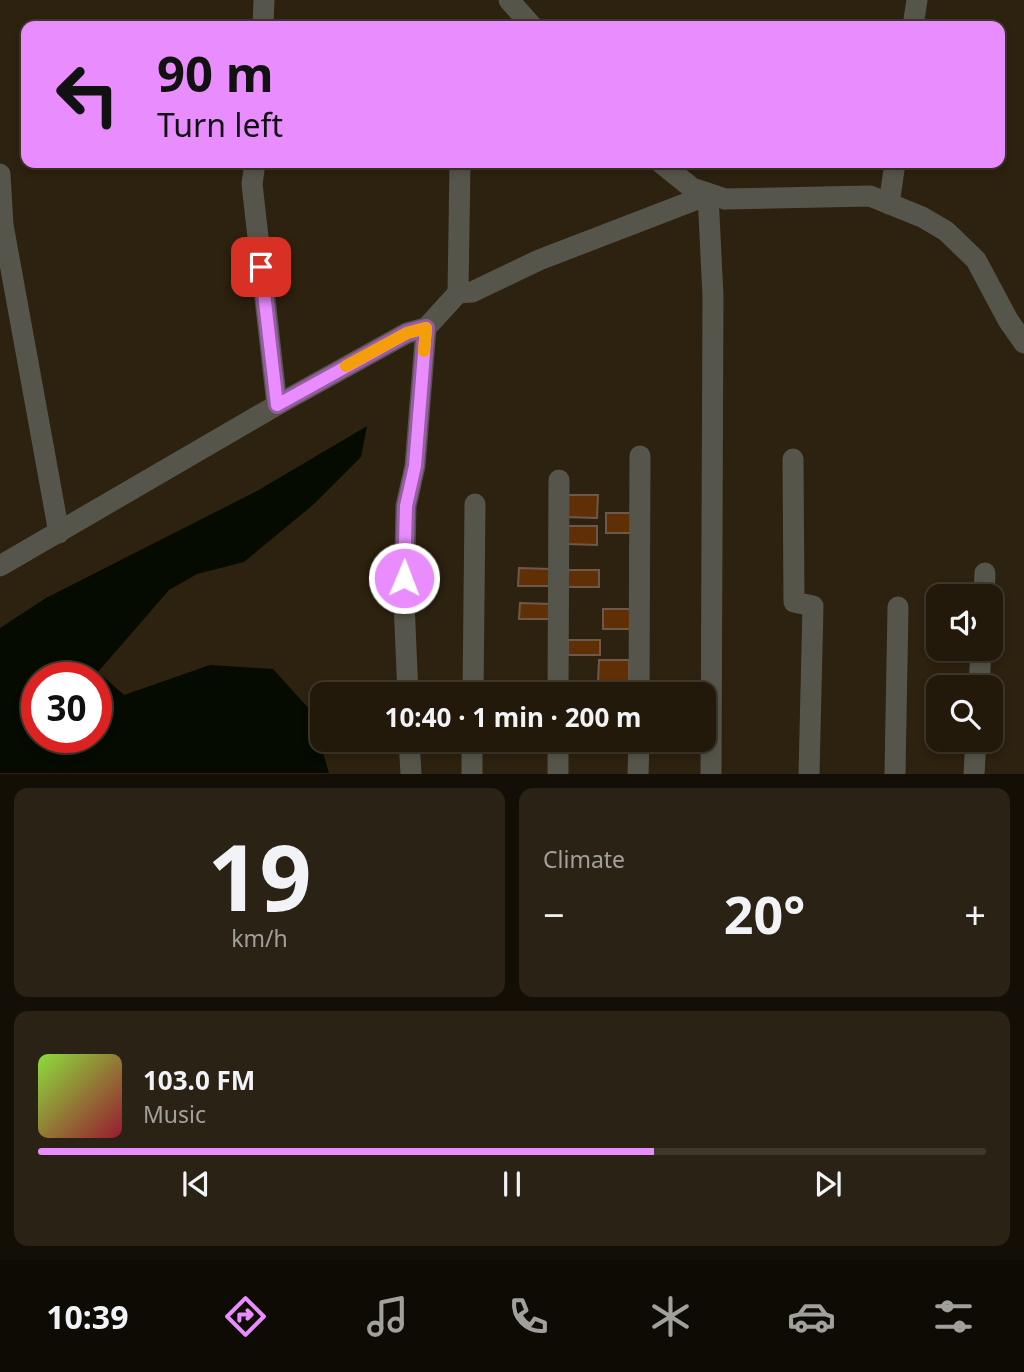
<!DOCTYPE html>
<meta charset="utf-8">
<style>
body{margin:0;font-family:"Noto Sans",sans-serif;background:#2a2214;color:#f1f3f6;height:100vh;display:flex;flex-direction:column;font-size:26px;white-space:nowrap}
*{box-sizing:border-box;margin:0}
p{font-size:23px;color:#a2a09d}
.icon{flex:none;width:38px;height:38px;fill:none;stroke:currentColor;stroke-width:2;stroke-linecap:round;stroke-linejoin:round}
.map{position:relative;height:774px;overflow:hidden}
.drawer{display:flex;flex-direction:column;gap:14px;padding:14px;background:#130e06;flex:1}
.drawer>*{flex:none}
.top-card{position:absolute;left:21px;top:21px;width:984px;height:147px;border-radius:14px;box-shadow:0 4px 10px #0003,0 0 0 2px #3f382c;background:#e98dfe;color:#111;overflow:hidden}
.tools{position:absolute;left:926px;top:584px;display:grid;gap:14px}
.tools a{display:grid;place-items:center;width:77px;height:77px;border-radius:14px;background:#22190b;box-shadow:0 4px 10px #0003,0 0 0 2px #3f382c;font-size:35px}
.speed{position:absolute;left:21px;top:662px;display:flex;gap:14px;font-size:35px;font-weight:700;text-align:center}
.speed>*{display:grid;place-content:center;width:91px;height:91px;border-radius:50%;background:#22190b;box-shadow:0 4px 10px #0003,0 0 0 2px #3f382c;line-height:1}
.speed .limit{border:10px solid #d22;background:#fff;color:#111}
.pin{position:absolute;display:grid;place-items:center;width:60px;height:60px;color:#fff;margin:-30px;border-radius:14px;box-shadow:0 4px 10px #0006}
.me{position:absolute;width:77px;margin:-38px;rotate:1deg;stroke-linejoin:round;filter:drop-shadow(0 0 5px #0008)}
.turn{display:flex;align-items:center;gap:24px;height:147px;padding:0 21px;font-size:32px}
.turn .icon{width:91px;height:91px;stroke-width:2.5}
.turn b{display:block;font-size:49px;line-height:60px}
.big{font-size:52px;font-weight:700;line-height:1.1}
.drawer .widget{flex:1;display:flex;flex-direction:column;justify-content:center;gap:10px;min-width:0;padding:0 24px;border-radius:14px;background:#2a2214}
.drawer .dial{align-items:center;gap:0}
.dial b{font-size:91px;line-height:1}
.song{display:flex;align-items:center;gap:21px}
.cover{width:84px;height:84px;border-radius:10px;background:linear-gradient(135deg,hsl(90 70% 55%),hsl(350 70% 35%))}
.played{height:7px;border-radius:4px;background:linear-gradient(90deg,#e98dfe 65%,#3f382c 65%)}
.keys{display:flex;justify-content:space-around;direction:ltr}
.heat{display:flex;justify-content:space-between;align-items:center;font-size:38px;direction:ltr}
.drawer .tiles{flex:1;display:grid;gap:14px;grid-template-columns:1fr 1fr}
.widget:last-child{grid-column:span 2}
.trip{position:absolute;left:310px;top:682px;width:406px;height:70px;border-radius:14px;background:#22190b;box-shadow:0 4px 10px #0003,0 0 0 2px #3f382c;font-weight:700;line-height:70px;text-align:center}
.tab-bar{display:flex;height:112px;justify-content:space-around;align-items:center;background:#0e0a04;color:#a2a09d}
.tab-bar .icon{width:49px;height:49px}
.tab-bar .selected{color:#e98dfe}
.tab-bar b{font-size:32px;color:#f1f3f6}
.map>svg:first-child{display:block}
</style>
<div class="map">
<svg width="1024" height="774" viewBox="0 0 1024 774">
<rect width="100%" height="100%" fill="#2d210f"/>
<!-- water -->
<path fill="#060b00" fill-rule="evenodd" d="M367,426L361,457L314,504L244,562L197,574L169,590L98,672L124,695L210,665L273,669L311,711L329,773H0V628L46,598L257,491ZM37,677H96V737H37Z"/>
<!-- building -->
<g fill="#612f05" stroke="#6e584b" stroke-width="2">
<polygon points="567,495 598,495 597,518 566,517"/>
<rect x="606" y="513" width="28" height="20"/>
<polygon points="568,526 597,526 597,545 568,544"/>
<polygon points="519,568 551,569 551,586 518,586"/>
<rect x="568" y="570" width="31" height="17"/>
<polygon points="520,603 552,604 552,619 519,619"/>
<rect x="603" y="609" width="30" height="20"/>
<rect x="568" y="640" width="32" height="15"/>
<polygon points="599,660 629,660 629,683 598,683"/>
</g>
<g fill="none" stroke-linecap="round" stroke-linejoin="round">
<!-- minor -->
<g stroke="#56554b" stroke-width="21">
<polyline points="263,26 264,0"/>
<polyline points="913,26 917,0"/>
<polyline points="255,163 252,184 277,405"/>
<polyline points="0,174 3,225 59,533"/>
<polyline points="889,204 895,163"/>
<polyline points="458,293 460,163"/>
<polyline points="793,459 794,602 813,606 809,774"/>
<polyline points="0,566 277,405 407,333 426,328 458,293 472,292 539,260 708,195 713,296 711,774"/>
<polyline points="984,597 985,573"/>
<polyline points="979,688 981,649"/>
<polyline points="408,695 404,602 406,506 415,466 426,328"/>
<polyline points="473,695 475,504"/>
<polyline points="558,695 559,480"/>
<polyline points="639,695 640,456"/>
<polyline points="409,740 411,774"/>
<polyline points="472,774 472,740"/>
<polyline points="558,774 558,740"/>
<polyline points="638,774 639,740"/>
<polyline points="895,774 898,607"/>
<polyline points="974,774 976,740"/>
</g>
<!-- tertiary -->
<g stroke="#56554b" stroke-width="21">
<polyline points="509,0 532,26"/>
<polyline points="661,163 692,188 725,199 870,196 922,217 946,231 976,260 1008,320 1024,343"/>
</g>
</g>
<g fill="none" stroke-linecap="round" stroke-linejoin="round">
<defs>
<polyline id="route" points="261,267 277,405 407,333 426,328 415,466 406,506 404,578"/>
</defs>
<!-- route casing -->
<use href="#route" stroke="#975ca5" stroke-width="18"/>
<!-- route -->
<use href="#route" stroke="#e98dfe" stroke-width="12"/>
<!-- slow -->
<polyline stroke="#f59e0b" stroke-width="12" points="346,366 407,333 426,328 424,351"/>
</g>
</svg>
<div class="tools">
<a><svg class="icon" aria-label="sound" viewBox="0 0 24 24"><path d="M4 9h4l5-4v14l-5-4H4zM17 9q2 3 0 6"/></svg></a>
<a><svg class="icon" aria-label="search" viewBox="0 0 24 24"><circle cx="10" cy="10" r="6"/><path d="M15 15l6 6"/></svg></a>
</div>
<div class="speed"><div class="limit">30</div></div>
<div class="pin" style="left:261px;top:267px;background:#d93025"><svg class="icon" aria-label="arrive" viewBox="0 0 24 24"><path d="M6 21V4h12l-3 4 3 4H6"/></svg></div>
<svg class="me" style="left:404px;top:578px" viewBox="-20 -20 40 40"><circle r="17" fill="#e98dfe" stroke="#fff" stroke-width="3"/><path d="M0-11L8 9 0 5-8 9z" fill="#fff"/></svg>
<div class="trip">10:40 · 1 min · 200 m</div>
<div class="top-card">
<div class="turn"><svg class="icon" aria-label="left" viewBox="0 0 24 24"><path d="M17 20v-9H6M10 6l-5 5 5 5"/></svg><div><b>90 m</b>Turn left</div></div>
</div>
</div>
<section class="drawer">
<div class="tiles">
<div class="widget dial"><b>19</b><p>km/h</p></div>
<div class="widget"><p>Climate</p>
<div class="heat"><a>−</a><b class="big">20°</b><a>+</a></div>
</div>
<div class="widget">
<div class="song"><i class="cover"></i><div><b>103.0 FM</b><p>Music</p></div></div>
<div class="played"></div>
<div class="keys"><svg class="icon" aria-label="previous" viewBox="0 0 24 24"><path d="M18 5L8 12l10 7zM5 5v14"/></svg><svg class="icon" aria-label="pause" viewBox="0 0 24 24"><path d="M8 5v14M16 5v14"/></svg><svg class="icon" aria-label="next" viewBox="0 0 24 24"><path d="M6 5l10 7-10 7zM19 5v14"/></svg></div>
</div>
</div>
</section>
<nav class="tab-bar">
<b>10:39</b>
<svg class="icon selected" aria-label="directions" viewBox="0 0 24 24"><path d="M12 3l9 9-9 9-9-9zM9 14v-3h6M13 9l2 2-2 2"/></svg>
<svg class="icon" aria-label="music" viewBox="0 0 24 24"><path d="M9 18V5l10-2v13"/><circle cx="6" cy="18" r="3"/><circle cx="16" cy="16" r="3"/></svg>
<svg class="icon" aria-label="phone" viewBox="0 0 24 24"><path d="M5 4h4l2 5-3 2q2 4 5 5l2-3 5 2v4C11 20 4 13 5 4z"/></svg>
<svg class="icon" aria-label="climate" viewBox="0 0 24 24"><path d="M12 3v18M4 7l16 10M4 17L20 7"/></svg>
<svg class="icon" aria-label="car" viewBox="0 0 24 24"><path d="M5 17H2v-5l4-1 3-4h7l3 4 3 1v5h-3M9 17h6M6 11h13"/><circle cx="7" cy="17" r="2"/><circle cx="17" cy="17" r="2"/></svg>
<svg class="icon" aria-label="filters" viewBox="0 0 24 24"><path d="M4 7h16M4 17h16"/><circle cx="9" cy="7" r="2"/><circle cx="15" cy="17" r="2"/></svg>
</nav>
